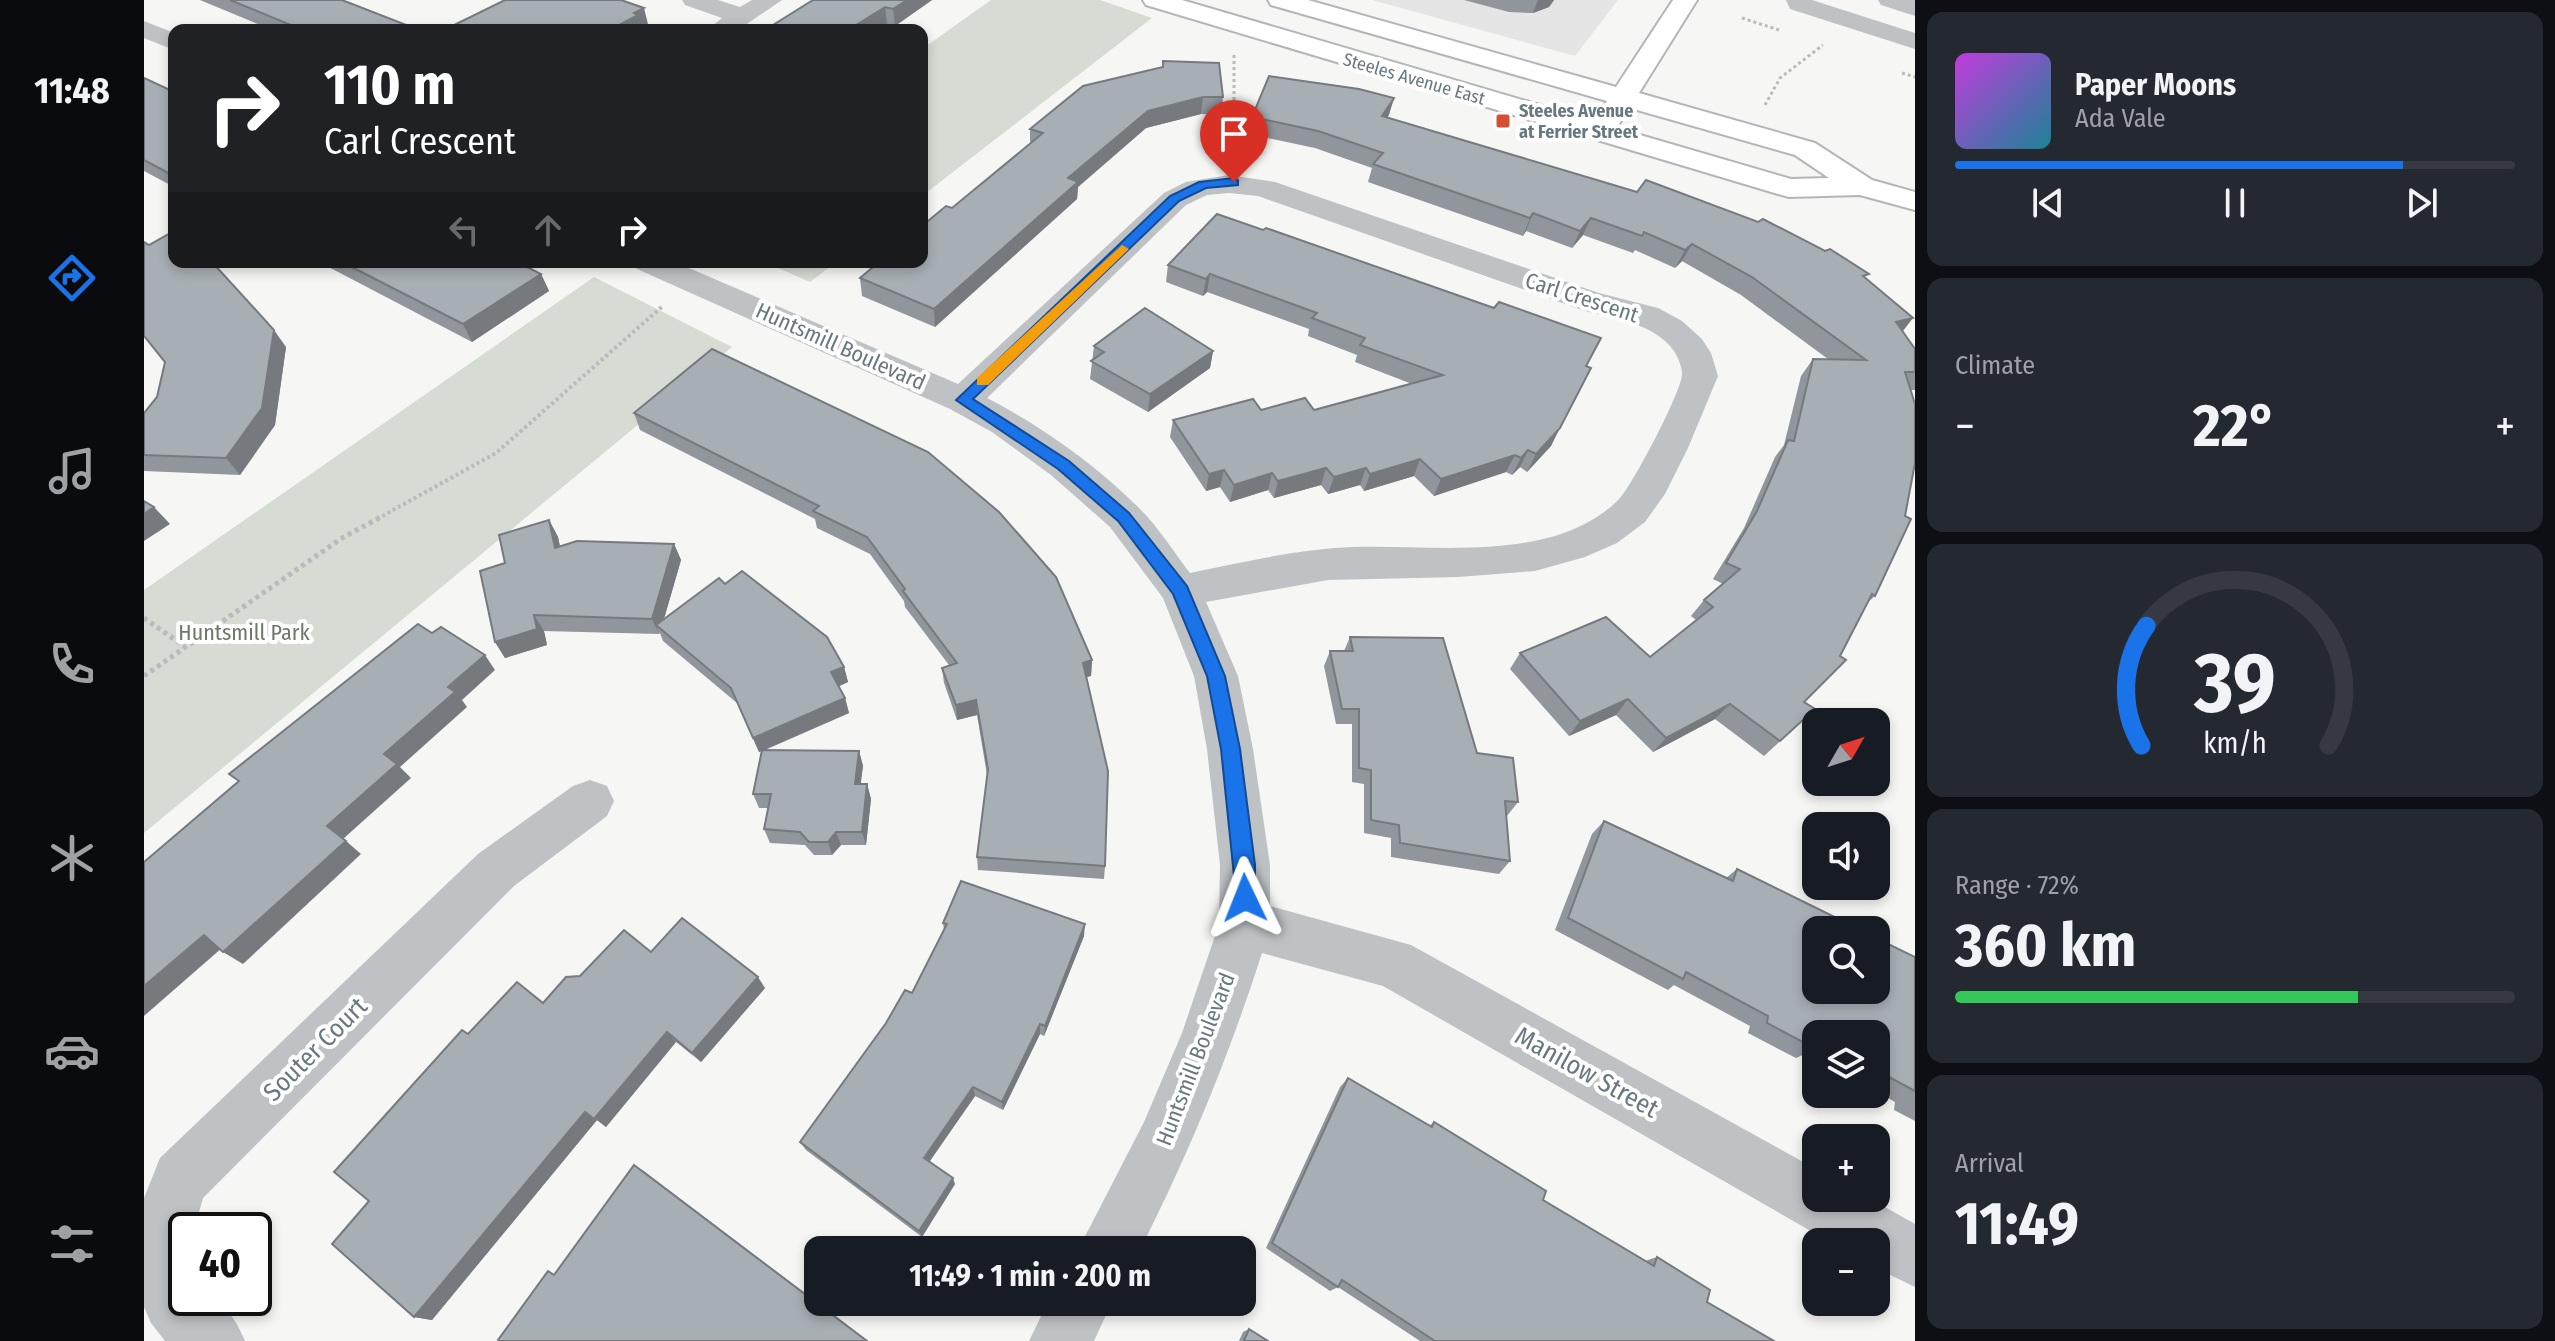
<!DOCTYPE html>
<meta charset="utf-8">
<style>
body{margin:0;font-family:"Fira Sans Condensed",sans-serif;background:#242831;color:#f1f3f6;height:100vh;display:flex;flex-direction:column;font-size:30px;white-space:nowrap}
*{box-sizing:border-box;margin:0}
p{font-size:26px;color:#9ea1a6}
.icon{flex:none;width:44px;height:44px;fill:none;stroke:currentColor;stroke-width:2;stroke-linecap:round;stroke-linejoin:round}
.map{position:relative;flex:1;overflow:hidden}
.details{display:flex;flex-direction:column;gap:12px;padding:12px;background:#0d0f14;width:640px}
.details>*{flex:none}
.banner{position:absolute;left:24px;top:24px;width:760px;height:244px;border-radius:16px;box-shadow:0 4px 12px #0003;background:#202124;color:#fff;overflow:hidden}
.needle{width:52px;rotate:51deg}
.buttons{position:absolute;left:1658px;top:708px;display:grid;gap:16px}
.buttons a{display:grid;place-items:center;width:88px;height:88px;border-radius:16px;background:#171b24;box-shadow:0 4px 12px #0003;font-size:40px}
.speed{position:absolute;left:24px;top:1212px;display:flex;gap:16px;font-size:40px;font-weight:700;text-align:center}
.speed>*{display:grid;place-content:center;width:104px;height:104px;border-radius:50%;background:#171b24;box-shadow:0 4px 12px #0003;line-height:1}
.speed .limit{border:4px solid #111;border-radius:12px;background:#fff;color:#111}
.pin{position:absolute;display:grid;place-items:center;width:68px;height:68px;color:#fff;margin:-82px -34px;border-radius:50% 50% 50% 0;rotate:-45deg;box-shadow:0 0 8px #0007}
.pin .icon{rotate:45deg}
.me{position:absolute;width:88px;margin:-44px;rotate:358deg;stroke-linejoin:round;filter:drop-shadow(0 0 6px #0008)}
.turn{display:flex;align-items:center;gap:28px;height:168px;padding:0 24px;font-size:36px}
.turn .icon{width:104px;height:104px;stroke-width:2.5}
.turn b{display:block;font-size:56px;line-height:68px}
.lanes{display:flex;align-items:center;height:76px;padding:0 24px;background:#0003;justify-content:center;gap:40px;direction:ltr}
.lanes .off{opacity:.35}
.big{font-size:60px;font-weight:700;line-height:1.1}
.details .tile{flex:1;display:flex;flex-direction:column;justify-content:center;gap:12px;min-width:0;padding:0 28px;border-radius:16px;background:#242831}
.details .dial{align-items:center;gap:0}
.dial svg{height:208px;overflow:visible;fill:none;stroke:#363941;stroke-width:7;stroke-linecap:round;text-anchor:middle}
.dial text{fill:#f1f3f6;stroke:none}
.song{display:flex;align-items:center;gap:24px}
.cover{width:96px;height:96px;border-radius:12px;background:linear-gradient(135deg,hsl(290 70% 55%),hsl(190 70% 35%))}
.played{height:8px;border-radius:4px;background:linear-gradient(90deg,#1a73e8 80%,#363941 80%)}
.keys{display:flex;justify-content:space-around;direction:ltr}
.heat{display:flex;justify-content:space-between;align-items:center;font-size:44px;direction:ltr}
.charge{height:12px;border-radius:6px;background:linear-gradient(90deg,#34c759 72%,#363941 0)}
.trip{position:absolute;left:660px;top:1236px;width:452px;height:80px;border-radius:16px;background:#171b24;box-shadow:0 4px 12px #0003;font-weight:700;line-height:80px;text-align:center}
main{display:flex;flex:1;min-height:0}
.dock{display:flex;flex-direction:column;width:144px;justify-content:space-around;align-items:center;background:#090b0e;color:#9ea1a6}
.dock .icon{width:56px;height:56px}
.dock .selected{color:#1a73e8}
.dock b{font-size:36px;color:#f1f3f6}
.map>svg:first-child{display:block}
</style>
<main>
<nav class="dock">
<b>11:48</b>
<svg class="icon selected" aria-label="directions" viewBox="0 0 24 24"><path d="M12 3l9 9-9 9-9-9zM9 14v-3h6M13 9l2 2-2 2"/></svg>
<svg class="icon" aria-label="music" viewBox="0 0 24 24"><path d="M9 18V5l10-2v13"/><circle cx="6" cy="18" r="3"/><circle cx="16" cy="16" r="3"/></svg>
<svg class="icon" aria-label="phone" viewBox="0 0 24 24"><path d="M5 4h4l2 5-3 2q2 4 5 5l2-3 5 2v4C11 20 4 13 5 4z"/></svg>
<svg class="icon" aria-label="climate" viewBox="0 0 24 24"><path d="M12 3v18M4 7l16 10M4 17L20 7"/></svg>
<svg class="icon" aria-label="car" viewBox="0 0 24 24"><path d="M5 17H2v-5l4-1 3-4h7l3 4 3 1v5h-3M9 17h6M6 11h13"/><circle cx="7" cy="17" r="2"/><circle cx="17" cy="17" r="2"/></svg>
<svg class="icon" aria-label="filters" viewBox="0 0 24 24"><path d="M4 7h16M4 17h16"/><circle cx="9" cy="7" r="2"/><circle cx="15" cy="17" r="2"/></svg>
</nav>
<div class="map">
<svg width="1771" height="1341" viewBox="0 0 1771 1341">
<rect width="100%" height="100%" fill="#f6f6f4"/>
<!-- built -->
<polygon fill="#e4e5e4" points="1228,0 1474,0 1431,56"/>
<!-- green -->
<g fill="#d6dbd3">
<polygon points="847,0 956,0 1008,18 778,196 778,49"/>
<polygon points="620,262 692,262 666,282"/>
<polygon points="450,277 588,347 0,833 0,590"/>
</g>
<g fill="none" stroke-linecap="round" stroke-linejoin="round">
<defs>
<path id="major" d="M999,0H1038L1450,121L1463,101L1127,5L1124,0H1164L1472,87L1529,0H1553L1495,93L1671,143L1728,180L1771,192V210L1716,195L1645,197L1634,194L1002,5ZM1486,108L1651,155L1685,178L1647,179L1472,128Z"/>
</defs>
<!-- major casing -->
<use href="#major" stroke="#b2b6b9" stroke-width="4"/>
<!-- path-far2 -->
<g stroke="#b8bbbd" stroke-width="3" stroke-dasharray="3 3" stroke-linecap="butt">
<polyline points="1598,18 1635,30"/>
<polyline points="1090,55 1090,153"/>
<polyline points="1758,73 1771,77"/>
<polyline points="1621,105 1636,78 1679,45"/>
</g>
<!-- path-far1 -->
<polyline stroke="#b8bbbd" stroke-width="4" stroke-dasharray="3 3" stroke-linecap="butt" points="233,519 352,453 520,305"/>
<!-- path -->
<g stroke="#b8bbbd" stroke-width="5" stroke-dasharray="4 4" stroke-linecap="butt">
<polyline points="0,618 40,646"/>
<polyline points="0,676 198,538 237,517"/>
</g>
<!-- minor -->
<g fill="#bec2c5" fill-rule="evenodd">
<polygon points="538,0 574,0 596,7 608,0 638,0 594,30 563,30 578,18 541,5"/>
<polygon points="1642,0 1668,0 1771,33 1771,49 1646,9"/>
<polygon points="1734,0 1771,0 1771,16 1737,5"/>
<polygon points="0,21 30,33 30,50 0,38"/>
<path d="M1085,175L1131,182L1455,293L1514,308L1538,321L1558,339L1567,353L1574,376L1544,448L1521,494L1501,522L1473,543L1441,557L1391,571L1314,577L1184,580L1062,602L1094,676L1109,749L1126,865V906L1267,945L1672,1169V1198H1725L1771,1224V1287L1732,1268V1242H1686L1239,986L1118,953C1085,1056 1045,1153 996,1250H934L1000,1122L1038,1033L1075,924L1076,865L1063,749L1050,676L1019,598L966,527L907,475L848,432L806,409L493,269L488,262H531L814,384L1020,193L1042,182ZM1085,193L1114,196L1438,310C1470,319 1509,322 1530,351C1534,357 1538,367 1538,374C1538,391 1489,484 1476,498C1461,514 1440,526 1420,533C1354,556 1276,545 1208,547C1154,549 1100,562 1046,573C1029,551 1013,525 993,506C949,463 897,426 843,398L1042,205L1063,195Z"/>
<path d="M446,780L463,786L470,801L463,816L370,886L59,1198L50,1230H42V1298C76,1298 88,1310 101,1341H21L7,1323L0,1307V1198L16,1158L334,854L429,786Z"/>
<polygon points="904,1302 968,1302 950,1341 885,1341"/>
</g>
<!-- major -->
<use href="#major" fill="#fff" fill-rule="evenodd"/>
</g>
<!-- wall -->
<g fill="#90969b">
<polygon points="56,0 198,0 275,30 128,30"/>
<polygon points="669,0 788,0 751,26 743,24 732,30 621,30"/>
<polygon points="1320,0 1410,0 1405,7 1389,13 1365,12"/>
<polygon points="1019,61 1079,97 1077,115 1057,114 1002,128 934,187 933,199 791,327 718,296 716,278 808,208 886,144 886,129 1019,68"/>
<polygon points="0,78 30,92 30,187 0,171"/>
<polygon points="1250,98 1243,118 1721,278 1771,349 1771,390 1767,390 1731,596 1724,602 1660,702 1671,709 1620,756 1571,719 1509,752 1472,715 1425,736 1366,669 1376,653 1506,657 1552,620 1547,616 1560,600 1579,584 1569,579 1600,528 1631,457 1640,445 1657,376 1669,359 1684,359 1597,295 1538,261 1531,268 1491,250 1489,253 1439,235 1428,248 1382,231 1379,236 1224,182 1228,168 1171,148 1105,134 1108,117"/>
<polygon points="175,262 385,262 388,269 397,274 405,291 328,342"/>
<polygon points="1024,265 1442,366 1407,446 1383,472 1376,467 1368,475 1362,472 1290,496 1270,476 1220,491 1216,485 1184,494 1177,485 1130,498 1124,490 1086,502 1076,487 1062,491 1026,437 1029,420 1117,410 1170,410 1268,384 1211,362 1213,355 1164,336 1165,329 1063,292 1059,296 1022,282"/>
<polygon points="950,346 1069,351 1066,368 1004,412 946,379"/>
<polygon points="142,347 131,425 96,475 0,471 0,413"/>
<polygon points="568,349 948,660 947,676 943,677 961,866 960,879 834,870 833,857 843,775 833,715 813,720 800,683 798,668 805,665 761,607 760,601 726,554 673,528 671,519 496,430 490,413"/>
<polygon points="405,520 414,537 416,547 530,544 537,560 520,619 581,584 700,667 704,682 695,686 701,698 705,713 621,750 715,751 719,766 716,784 723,784 727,799 722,845 697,845 688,855 670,855 661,845 626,843 620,829 624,808 615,808 609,794 618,751 615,752 593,703 519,641 516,633 515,634 400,631 403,645 361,658 351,642 361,563"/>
<polygon points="1206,637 1333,753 1374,802 1363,816 1362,816 1366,861 1355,874 1247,857 1247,838 1220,833 1220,784 1208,782 1208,724 1192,724 1180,666 1186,651 1200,651"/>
<polygon points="1460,821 1582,878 1593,869 1771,957 1771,1121 1750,1110 1751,1102 1732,1091 1732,1034 1672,1034 1672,1058 1663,1053 1652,1058 1604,1033 1606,1026 1530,985 1524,990 1411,930 1448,834"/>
<polygon points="799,923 940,936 900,1036 896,1034 859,1110 831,1096 786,1161 811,1184 778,1237 662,1150 656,1142 768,993 800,930"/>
<polygon points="507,952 621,988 557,1062 532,1042 462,1127 453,1120 288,1320 270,1317 225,1201 324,1034 399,1003 436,976"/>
<polygon points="1204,1078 1285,1126 1290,1122 1399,1200 1501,1261 1513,1257 1563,1302 1630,1341 1276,1341 1194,1287 1186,1291 1122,1248 1196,1087"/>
<polygon points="1105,1329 1124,1341 1095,1341 1099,1332"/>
</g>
<!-- shaded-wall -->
<g fill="#767a7e">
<polygon points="763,0 788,0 751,26 749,9"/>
<polygon points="1394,0 1410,0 1405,7 1389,13"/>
<polygon points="741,7 743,24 732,30 704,30"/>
<polygon points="500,8 504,24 498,28 499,30 466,30 490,13"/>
<polygon points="1059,97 1057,114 1002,128 934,187 933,199 791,327 790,309 924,178 1004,111"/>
<polygon points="1250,98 1245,115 1233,133 1238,116"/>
<polygon points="1389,213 1382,231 1379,236 1386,218"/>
<polygon points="1447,218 1439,235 1428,248 1436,231"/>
<polygon points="1548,244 1538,261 1531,268 1541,250"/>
<polygon points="385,262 391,278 397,274 405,291 328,342 319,324 379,265"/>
<polygon points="1066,274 1063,292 1059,296 1062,279"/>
<polygon points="1769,318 1755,336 1752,322"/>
<polygon points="130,330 142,347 131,425 96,475 82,458"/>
<polygon points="1069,351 1066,368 1004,412 1006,394"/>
<polygon points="1416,428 1407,446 1383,472 1392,454"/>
<polygon points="1384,450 1376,467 1368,475 1377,458"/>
<polygon points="1371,455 1362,472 1290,496 1297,479"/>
<polygon points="1276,459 1270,476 1220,491 1226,474"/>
<polygon points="1182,468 1177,485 1130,498 1134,481"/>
<polygon points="1222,468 1216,485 1184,494 1190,477"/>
<polygon points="1080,470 1076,487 1062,491 1065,474"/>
<polygon points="1128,473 1124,490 1086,502 1090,485"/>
<polygon points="10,507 26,524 0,541 0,514"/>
<polygon points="405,520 414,537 420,565 411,548"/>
<polygon points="530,544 537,560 517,629 512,625 515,634 508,619"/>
<polygon points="390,615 400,631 403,645 361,658 351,642"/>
<polygon points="341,655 351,670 318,700 323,707 256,767 267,778 199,839 183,826 240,754 304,687"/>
<polygon points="948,660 947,676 938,678 939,663"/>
<polygon points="700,667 704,682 691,688 687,672"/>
<polygon points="701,698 705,713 615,752 609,738"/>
<polygon points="1484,699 1472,715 1425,736 1436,721"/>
<polygon points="832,700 833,715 813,720 812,705"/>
<polygon points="1586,704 1571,719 1509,752 1522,738"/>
<polygon points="715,751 719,766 715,798 711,784"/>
<polygon points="723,784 727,799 722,845 718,832"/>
<polygon points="692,832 697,845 688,855 684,842"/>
<polygon points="202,841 217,854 99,964 79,952"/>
<polygon points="941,924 940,936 900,1036 901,1026"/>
<polygon points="60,935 79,947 0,1016 0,986"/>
<polygon points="614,977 621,988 557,1062 548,1053"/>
<polygon points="896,1024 896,1034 859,1110 858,1102"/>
<polygon points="523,1032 532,1042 462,1127 453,1120 288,1320 270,1317 441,1112"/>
<polygon points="829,1087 831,1096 783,1165 780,1158"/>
<polygon points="490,1165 501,1172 724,1341 723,1341"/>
<polygon points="809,1178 811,1184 778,1237 775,1231"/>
</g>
<!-- building -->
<g fill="#a8afb4" stroke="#767a7e" stroke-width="2">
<polygon points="86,0 198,0 275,30 159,30"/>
<polygon points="361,0 477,0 500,8 490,13 494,15 466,30 300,30"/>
<polygon points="669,0 763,0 749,9 741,7 704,30 621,30"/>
<polygon points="1019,61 1075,63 1079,97 1059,97 1004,111 924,178 934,182 790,309 716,278 735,262 778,262 778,226 802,206 808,208 899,133 886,129 939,86 1019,67"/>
<polygon points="1125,76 1215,89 1250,98 1238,116 1493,192 1502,180 1614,222 1619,219 1681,251 1686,249 1725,274 1719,276 1769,318 1752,322 1771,349 1771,372 1761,372 1771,404 1771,463 1761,516 1767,519 1731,596 1728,594 1696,656 1702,660 1660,702 1671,709 1636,741 1586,704 1522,738 1484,699 1436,721 1376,653 1462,617 1506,657 1569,607 1560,600 1596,569 1582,563 1613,511 1644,440 1650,441 1669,359 1722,360 1608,277 1548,244 1541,250 1500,232 1498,236 1447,218 1436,231 1389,213 1386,218 1229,164 1239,153 1174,131 1108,117"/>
<polygon points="0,78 30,92 30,176 0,160"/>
<polygon points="1073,214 1119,230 1122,228 1350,308 1355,302 1457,338 1442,366 1447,368 1416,428 1392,454 1384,450 1377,458 1371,455 1297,479 1276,459 1226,474 1222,468 1190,477 1182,468 1134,481 1128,473 1090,485 1080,470 1065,474 1029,420 1109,399 1117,410 1161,398 1170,410 1299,375 1216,345 1221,338 1168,318 1173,313 1066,274 1062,279 1024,265"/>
<polygon points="30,231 30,262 68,262 130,330 118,408 82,458 0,455 0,413 13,397 21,362 0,336 0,242 5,245"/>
<polygon points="198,262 384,262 379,265 397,274 319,324"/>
<polygon points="1001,308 1069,351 1006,394 947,361 960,352 950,346"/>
<polygon points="568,349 784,452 855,512 912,577 948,660 939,663 964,771 961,866 833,857 844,769 832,700 812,705 798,668 813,663 759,591 761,589 723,537 669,511 675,506 490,413"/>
<polygon points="0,501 10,507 0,514"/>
<polygon points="405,520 411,548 433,541 530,544 508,619 390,615 393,629 351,642 336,571 361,563 355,535"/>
<polygon points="598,571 683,637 700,667 687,672 701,698 609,738 587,688 512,625 575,578 581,584"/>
<polygon points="274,624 288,633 297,627 341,655 304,687 311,692 240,754 253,764 183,826 202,841 79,952 60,935 0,986 0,862 95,781 85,774"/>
<polygon points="1206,637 1299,638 1333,753 1369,758 1374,802 1361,801 1366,861 1256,843 1255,825 1227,820 1227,770 1215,768 1215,709 1198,709 1186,651 1209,651"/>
<polygon points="618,750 715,751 711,784 723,784 718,832 692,832 684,842 665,842 656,832 620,829 627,794 609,794"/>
<polygon points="1460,821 1589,881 1593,869 1717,930 1672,930 1672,990 1732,990 1732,938 1771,957 1771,1091 1732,1070 1732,1034 1672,1034 1672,1049 1623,1023 1624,1016 1542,972 1539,979 1424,918"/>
<polygon points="817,881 941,924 901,1026 896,1024 858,1102 829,1087 780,1158 809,1178 775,1231 656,1142 742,1023 761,990 768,993 803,924 799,923"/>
<polygon points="538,918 614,977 548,1053 523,1032 450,1119 441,1112 270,1317 188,1244 225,1201 190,1172 318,1030 324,1034 373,982 399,1003 422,977 436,976 480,930 507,952"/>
<polygon points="1204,1078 1288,1127 1290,1122 1402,1191 1399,1200 1510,1266 1513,1257 1566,1290 1563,1302 1630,1341 1291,1341 1198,1280 1194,1287 1128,1243"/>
<polygon points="490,1165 723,1341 355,1341 354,1340 404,1271 410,1275"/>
<polygon points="1105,1329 1124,1341 1100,1341"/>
</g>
<!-- route -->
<polygon fill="#1a73e8" stroke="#114b97" stroke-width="2" points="1090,178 1094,180 1094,185 1062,188 1035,201 829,399 925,461 985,513 1043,586 1081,676 1096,749 1111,865 1111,898 1108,905 1101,908 1093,905 1077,749 1063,676 1029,594 974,521 914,469 812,400 1026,196 1055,182"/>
<!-- slow -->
<polygon fill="#f59e0b" points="978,245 985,249 983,251 844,385 833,385 833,378"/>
<!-- markers -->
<rect fill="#d74f33" stroke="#fff" stroke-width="3" x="1351" y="113" width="16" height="16" rx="4"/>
<g text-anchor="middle" stroke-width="8" stroke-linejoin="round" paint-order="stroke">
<!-- far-street labels -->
<g font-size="18" fill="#687882" stroke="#fff">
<text transform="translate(1270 79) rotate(16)" y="6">Steeles Avenue East</text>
</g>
<!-- far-poi labels -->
<g font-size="18" font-weight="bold" fill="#687882" stroke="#fff" text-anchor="start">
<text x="1375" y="117">Steeles Avenue<tspan x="1375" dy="21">at Ferrier Street</tspan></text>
</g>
<!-- street labels -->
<g font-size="22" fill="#687882" stroke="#fff">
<text transform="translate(1438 297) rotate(18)" y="8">Carl Crescent</text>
<text transform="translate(697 346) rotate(24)" y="8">Huntsmill Boulevard</text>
<text transform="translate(1051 1059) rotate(-69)" y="8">Huntsmill Boulevard</text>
</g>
<!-- park labels -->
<g font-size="22" fill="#6b7a66" stroke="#fff">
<text x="100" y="640">Huntsmill Park</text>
</g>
<!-- near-street labels -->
<g font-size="26" fill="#687882" stroke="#fff">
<text transform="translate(171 1049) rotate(-45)" y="9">Souter Court</text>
<text transform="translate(1443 1072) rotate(29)" y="9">Manilow Street</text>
</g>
</g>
</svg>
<div class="buttons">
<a><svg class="needle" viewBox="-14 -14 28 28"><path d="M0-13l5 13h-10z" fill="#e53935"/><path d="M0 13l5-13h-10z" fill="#9ea1a6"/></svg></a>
<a><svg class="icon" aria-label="sound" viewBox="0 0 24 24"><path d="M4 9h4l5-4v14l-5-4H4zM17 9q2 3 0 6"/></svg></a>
<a><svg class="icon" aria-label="search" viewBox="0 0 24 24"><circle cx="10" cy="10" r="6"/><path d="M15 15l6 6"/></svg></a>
<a><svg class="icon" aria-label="layers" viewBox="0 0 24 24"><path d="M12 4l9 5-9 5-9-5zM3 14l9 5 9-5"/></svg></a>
<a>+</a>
<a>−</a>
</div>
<div class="speed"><div class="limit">40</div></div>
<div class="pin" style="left:1090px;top:182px;background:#d93025"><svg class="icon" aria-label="arrive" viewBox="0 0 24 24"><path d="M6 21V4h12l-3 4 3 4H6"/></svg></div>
<svg class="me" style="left:1101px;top:898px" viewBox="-20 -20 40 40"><path d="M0-17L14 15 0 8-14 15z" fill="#1a73e8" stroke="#fff" stroke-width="4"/></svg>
<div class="trip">11:49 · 1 min · 200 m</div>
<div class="banner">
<div class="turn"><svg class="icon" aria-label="right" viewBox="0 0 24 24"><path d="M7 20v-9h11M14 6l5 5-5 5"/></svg><div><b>110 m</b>Carl Crescent</div></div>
<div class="lanes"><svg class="icon off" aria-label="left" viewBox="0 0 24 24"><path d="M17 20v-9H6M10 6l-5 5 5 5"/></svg><svg class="icon off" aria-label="ahead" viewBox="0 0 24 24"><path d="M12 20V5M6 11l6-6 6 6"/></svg><svg class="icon" aria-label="right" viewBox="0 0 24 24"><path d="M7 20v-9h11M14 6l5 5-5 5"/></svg></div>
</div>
</div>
<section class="details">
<div class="tile">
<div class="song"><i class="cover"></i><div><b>Paper Moons</b><p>Ada Vale</p></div></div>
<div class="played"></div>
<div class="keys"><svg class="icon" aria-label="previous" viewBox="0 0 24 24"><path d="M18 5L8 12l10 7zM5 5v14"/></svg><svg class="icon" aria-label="pause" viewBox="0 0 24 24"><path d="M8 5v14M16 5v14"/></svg><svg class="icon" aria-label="next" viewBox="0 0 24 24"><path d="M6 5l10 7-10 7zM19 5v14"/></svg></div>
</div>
<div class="tile"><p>Climate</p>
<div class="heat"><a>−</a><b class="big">22°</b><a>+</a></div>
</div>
<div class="tile dial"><svg viewBox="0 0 100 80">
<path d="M14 69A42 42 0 1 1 86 69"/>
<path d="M14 69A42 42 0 0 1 16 23" stroke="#1a73e8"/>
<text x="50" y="56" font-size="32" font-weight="700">39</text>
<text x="50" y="72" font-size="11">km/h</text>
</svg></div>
<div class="tile"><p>Range · 72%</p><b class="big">360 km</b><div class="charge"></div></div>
<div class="tile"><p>Arrival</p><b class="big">11:49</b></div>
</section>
</main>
